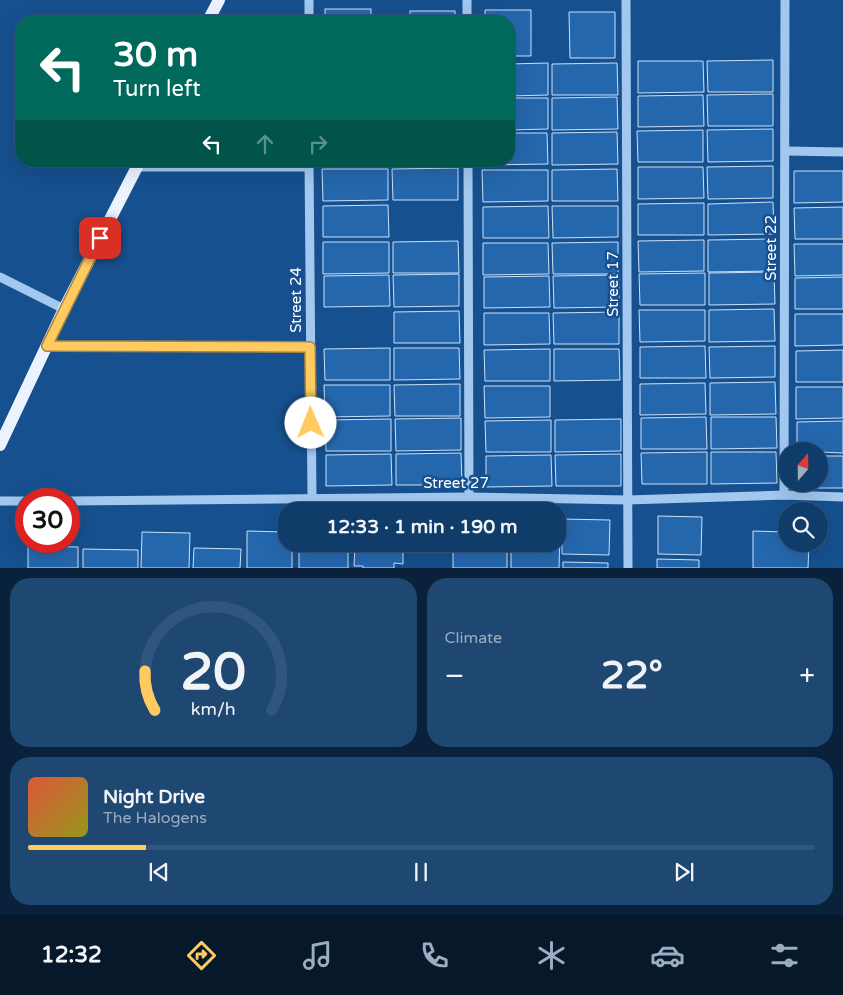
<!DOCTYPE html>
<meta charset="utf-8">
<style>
body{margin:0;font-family:"Varela Round",sans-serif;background:#1e4772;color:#f1f3f6;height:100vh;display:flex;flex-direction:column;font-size:19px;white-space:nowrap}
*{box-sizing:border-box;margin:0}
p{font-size:16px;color:#9cadc1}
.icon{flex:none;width:28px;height:28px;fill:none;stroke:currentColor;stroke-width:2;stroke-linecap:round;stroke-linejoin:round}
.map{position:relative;height:568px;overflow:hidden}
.panel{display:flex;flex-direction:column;gap:10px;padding:10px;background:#09213a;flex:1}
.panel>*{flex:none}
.banner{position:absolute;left:15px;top:15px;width:500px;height:152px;border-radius:20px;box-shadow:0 5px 20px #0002,0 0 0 1px #30567e;background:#00695c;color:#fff;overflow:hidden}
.needle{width:32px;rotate:20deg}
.controls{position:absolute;left:778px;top:442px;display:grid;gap:10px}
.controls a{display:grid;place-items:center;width:50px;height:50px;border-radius:50%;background:#103c6a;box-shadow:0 5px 20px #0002,0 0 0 1px #30567e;font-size:25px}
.speed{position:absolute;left:15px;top:488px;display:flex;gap:10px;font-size:25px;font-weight:700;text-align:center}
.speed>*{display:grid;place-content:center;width:65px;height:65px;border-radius:50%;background:#103c6a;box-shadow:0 5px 20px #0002,0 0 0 1px #30567e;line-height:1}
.speed .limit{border:8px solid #d22;background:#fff;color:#111}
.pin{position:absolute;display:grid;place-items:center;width:42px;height:42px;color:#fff;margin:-21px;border-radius:10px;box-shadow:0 2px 8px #0006}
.me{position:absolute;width:55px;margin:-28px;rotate:359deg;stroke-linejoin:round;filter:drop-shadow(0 0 4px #0008)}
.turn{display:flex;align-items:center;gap:18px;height:105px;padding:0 15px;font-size:22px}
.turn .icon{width:65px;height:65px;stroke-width:2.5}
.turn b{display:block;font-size:35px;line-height:42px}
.lanes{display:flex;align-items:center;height:48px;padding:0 15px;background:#0003;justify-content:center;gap:25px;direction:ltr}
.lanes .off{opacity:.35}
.big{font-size:38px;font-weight:700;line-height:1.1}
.panel .card{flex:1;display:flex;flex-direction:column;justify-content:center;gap:8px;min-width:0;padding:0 18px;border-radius:20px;background:#1e4772}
.panel .dial{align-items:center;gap:0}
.dial svg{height:130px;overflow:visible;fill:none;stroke:#30567e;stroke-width:7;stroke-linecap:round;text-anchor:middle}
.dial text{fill:#f1f3f6;stroke:none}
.song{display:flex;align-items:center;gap:15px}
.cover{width:60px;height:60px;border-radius:8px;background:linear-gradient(135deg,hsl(10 70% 55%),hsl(60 70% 35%))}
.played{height:5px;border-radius:2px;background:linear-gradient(90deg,#ffcb61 15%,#30567e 15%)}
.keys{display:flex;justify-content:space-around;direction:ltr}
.heat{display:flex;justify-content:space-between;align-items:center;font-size:28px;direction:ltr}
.panel .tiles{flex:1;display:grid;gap:10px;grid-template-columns:1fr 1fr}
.card:last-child{grid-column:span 2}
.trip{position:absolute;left:278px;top:502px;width:288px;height:50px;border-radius:20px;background:#103c6a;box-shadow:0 5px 20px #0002,0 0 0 1px #30567e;font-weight:700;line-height:50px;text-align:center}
.tab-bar{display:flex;height:80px;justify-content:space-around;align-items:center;background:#06182a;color:#9cadc1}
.tab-bar .icon{width:35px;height:35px}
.tab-bar .current{color:#ffcb61}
.tab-bar b{font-size:22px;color:#f1f3f6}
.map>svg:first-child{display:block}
</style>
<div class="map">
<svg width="843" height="568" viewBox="0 0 843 568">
<rect width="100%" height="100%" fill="#16508e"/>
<!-- building -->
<g fill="#2567ad" stroke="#c9e2fb">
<rect x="325" y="9" width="46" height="12"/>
<polygon points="485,10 531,10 531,56 509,56 509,21 485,21"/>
<rect x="410" y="11" width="45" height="10"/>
<polygon points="569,12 615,12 615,58 570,58"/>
<polygon points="773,60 773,92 708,92 707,61"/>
<polygon points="638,61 703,61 704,92 638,93"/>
<polygon points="548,63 548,95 509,96 509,64"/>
<polygon points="617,63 618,95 552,95 552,64"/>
<polygon points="773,94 773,126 708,126 707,95"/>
<polygon points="703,95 704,126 638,127 638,96"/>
<polygon points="617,97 618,129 552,130 552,98"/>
<polygon points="509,98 548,98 548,129 509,130"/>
<polygon points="773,129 773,161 708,162 707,130"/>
<polygon points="703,130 703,162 638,162 637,131"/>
<polygon points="617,132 618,164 552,165 552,133"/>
<polygon points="509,133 547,133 548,164 483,165 482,161 509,161"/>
<polygon points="323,161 388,161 388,163 323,164"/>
<polygon points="392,161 458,161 458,163 392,164"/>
<polygon points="773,166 773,198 708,199 707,167"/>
<polygon points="638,167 703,167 704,198 638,199"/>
<polygon points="458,168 458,200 393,200 392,169"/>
<polygon points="322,169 388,169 388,200 323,201"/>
<polygon points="617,169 618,201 552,201 552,170"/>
<polygon points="482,170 548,170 548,201 483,202"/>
<polygon points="794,171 843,171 843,202 794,203"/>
<polygon points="773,202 774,234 708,235 708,204"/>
<polygon points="704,203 704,235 638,235 638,204"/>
<polygon points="388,205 389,237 323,237 323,206"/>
<polygon points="548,206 549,238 483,238 483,207"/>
<polygon points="552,206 618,206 618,237 553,238"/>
<polygon points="843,207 843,239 795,239 794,208"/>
<polygon points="773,239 774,271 708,272 708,240"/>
<polygon points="704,240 704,271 639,272 638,241"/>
<polygon points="458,241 459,273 393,273 393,242"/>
<polygon points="323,242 389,242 389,273 323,274"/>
<polygon points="618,242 618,274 553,274 552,243"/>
<polygon points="483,243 548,243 549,274 483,275"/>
<polygon points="794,244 843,244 843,275 795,276"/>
<polygon points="774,272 775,304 709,305 709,273"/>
<polygon points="705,273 705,305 640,305 639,274"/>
<polygon points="459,274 459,306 394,307 393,275"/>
<polygon points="389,275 390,306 324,307 324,276"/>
<polygon points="619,275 619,307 554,308 553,276"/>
<polygon points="549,276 550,307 484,308 484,277"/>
<polygon points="843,277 843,309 795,309 795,278"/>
<polygon points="774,309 775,341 709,342 709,310"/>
<polygon points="639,310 705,310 705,341 640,342"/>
<polygon points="459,311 460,343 394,343 394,312"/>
<polygon points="619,312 619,344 554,344 553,313"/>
<polygon points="484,313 549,313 550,344 484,345"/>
<polygon points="795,314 843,314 843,345 795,346"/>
<polygon points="705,346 706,378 640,378 640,347"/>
<polygon points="775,346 775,377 710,378 709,347"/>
<polygon points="390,348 390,380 325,380 324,349"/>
<polygon points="394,348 459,348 460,379 394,380"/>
<polygon points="550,349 550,381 485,381 484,350"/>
<polygon points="554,349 619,349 620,380 554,381"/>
<polygon points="843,350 843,382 796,382 796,351"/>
<polygon points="775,382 776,414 710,415 710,383"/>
<polygon points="705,383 706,414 640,415 640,384"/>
<polygon points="460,384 460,416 395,416 394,385"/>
<polygon points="324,385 390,385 390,416 325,417"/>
<polygon points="484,386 550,386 550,417 485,418"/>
<polygon points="796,387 843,387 843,418 796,419"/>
<polygon points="706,417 707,449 641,449 641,418"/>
<polygon points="711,417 776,417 777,448 711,449"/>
<polygon points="461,418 461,450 396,451 395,419"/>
<polygon points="391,419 391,451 326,451 325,420"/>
<polygon points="621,419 621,451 555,452 555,420"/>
<polygon points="551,420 551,452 486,452 485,421"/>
<polygon points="843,421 843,453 797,451 797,422"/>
<polygon points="707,452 707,484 642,484 641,453"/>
<polygon points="711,452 776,452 777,483 711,484"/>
<polygon points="461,453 462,485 396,485 396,454"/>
<polygon points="391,454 392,485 326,486 326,455"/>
<polygon points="621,454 621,486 556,486 555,455"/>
<polygon points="551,455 552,486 486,487 486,456"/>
<polygon points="819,456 843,456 843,488 797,488 797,484 819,484"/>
<polygon points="658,516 702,517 701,555 658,554"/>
<polygon points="562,519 610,520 609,555 562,554"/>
<polygon points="247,531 286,532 286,544 292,544 292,568 247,568"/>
<polygon points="753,531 786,532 786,544 809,544 808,568 753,568"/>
<polygon points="142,532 190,533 189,568 141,568"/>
<polygon points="556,534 560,534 559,568 511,568 511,544 556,544"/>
<rect x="299" y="544" width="49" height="24"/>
<rect x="453" y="544" width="54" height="24"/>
<polygon points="355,545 403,546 403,564 394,563 394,568 363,568 363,566 354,566"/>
<polygon points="28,546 78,547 78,568 28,568"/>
<polygon points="194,548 241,549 240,568 193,568"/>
<polygon points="83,549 138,550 138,568 83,568"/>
<polygon points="657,559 699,560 699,568 657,568"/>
<polygon points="563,562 608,563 608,568 563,568"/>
</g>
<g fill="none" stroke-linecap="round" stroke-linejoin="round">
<!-- minor -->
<g stroke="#a2c8f0" stroke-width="9">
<polyline points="467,0 467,21"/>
<polyline points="626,0 628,568"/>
<polyline points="309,21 309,0"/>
<polyline points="785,151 843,152"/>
<polyline points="309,161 312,498"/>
<polyline points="468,161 469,497"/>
<polyline points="137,167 308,167"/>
<polyline points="0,277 64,309"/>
<polyline points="47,346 310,347"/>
<polyline points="784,495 785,0"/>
<polyline points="0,501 26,501"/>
<polyline points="69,501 469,497 627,500 784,495 843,497"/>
</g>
<!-- major -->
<g stroke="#ebf3ff" stroke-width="12">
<polyline points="208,21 219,0"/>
<polyline points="0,445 64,309 140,161"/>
</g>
</g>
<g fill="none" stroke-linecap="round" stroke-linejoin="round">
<defs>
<polyline id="route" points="100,238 47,346 310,347 311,423"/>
</defs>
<!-- route casing -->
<use href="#route" stroke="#a6843f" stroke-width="12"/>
<!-- route -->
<use href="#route" stroke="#ffcb61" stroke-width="9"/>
</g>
<g text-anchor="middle" stroke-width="5" stroke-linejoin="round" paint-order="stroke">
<!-- street labels -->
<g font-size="15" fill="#fff" stroke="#16508e">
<text transform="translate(771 248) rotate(-90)" y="5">Street 22</text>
<text transform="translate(613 284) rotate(-90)" y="5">Street 17</text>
<text transform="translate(296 300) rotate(-90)" y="5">Street 24</text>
<text x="456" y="488">Street 27</text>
</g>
</g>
</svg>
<div class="controls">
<a><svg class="needle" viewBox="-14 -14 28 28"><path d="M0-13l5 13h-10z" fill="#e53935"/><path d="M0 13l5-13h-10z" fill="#9cadc1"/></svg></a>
<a><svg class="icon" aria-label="search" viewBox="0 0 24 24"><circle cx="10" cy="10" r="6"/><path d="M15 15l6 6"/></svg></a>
</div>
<div class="speed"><div class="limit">30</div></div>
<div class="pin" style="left:100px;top:238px;background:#d93025"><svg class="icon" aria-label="arrive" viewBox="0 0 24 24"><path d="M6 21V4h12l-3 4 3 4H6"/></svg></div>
<svg class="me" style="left:311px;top:423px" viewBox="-20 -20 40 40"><circle r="19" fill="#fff"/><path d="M0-13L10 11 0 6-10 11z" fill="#ffcb61"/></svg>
<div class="trip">12:33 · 1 min · 190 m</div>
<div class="banner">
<div class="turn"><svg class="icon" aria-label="left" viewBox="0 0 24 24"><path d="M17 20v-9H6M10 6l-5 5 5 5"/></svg><div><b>30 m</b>Turn left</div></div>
<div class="lanes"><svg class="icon" aria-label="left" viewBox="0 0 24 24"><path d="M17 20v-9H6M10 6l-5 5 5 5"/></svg><svg class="icon off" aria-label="ahead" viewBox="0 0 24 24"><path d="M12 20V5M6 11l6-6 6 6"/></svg><svg class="icon off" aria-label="right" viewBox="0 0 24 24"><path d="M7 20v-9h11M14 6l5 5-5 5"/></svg></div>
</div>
</div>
<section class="panel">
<div class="tiles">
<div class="card dial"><svg viewBox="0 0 100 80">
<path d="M14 69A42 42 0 1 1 86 69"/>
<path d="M14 69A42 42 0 0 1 8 45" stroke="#ffcb61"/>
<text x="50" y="56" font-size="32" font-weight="700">20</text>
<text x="50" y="72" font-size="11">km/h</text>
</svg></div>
<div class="card"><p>Climate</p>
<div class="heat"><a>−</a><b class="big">22°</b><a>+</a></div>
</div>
<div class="card">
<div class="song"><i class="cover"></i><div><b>Night Drive</b><p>The Halogens</p></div></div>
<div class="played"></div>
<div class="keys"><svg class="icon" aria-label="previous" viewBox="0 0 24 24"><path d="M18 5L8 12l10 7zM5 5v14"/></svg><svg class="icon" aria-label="pause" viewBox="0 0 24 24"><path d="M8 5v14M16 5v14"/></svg><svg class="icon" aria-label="next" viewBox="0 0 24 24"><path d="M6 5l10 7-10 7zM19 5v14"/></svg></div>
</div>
</div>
</section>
<nav class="tab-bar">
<b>12:32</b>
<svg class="icon current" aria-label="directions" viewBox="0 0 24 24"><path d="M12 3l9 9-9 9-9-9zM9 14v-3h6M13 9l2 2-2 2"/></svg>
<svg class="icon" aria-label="music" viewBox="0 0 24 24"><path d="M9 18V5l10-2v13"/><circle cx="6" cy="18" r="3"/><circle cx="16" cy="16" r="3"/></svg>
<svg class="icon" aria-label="phone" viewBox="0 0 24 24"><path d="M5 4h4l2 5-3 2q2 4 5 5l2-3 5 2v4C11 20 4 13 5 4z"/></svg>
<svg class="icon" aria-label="climate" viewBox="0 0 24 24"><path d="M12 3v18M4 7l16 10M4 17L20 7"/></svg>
<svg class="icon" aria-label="car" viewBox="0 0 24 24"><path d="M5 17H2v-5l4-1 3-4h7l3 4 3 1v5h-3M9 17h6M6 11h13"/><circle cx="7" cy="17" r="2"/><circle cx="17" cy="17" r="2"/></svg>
<svg class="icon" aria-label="filters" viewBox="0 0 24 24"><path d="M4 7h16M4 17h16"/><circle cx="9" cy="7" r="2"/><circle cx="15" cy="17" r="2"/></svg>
</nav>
